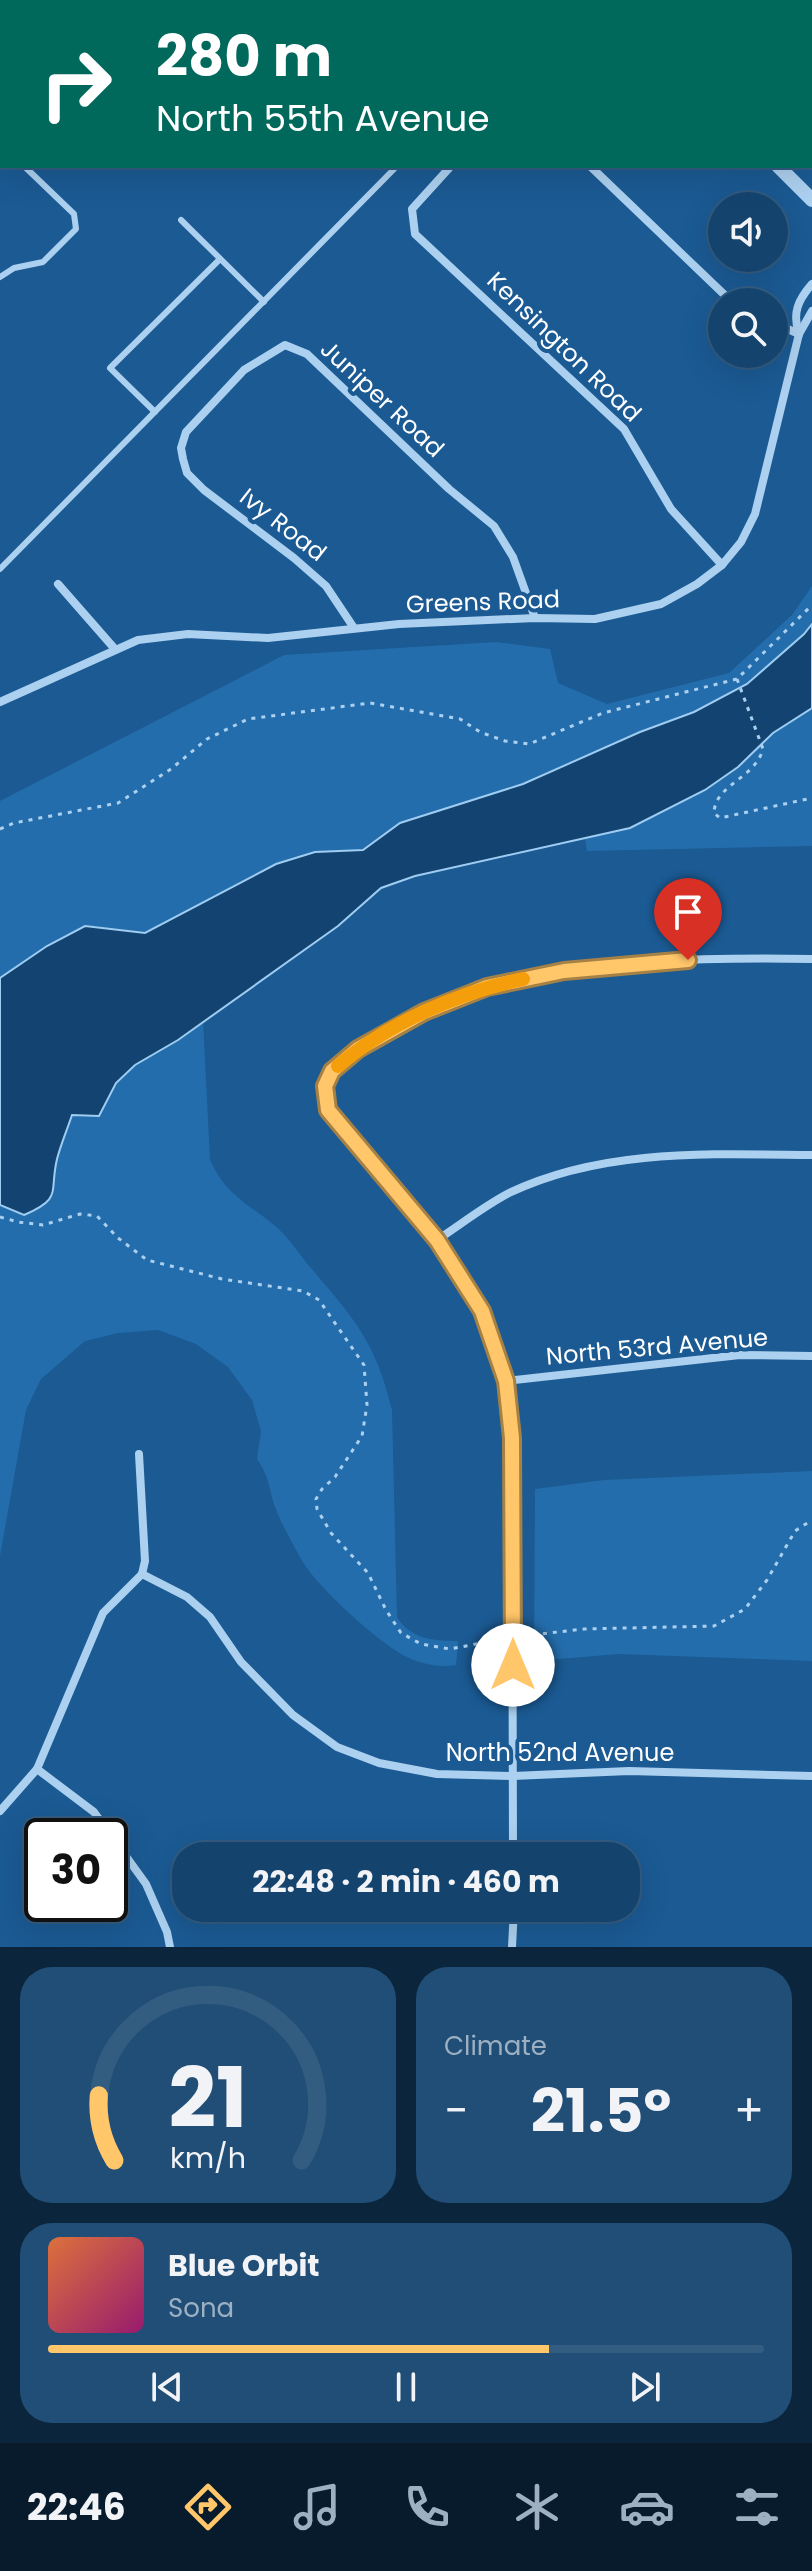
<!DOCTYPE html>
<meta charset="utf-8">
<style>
body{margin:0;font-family:Poppins,sans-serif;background:#214e76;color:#f1f3f6;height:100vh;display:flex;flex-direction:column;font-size:30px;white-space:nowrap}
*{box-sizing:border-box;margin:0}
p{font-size:26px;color:#9db0c2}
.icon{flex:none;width:44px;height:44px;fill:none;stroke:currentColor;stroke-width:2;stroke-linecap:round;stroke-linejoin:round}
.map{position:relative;height:1947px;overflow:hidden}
.drawer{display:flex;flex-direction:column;gap:20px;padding:20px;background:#0b253c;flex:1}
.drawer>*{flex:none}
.top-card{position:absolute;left:0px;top:0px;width:812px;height:168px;box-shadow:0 8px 32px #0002,0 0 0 2px #335c81;background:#00695c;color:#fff;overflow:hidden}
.buttons{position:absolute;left:708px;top:192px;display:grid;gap:16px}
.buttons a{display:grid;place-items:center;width:80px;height:80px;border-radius:50%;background:#14446e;box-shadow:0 8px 32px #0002,0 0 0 2px #335c81;font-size:40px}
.speed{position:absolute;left:24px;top:1818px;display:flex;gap:16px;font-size:40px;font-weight:700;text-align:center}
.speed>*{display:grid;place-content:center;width:104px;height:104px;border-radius:50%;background:#14446e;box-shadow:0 8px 32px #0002,0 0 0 2px #335c81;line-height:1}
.speed .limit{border:4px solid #111;border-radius:12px;background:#fff;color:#111}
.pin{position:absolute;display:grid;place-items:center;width:68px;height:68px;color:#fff;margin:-82px -34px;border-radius:50% 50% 50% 0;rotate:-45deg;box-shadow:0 0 8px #0007}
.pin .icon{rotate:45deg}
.me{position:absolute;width:88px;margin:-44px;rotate:0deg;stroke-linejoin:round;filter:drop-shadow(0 0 6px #0008)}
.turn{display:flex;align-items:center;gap:28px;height:168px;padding:0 24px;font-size:36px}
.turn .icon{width:104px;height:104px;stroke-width:2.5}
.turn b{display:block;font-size:56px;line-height:68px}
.big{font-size:60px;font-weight:700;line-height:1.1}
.drawer .widget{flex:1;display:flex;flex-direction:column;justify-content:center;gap:12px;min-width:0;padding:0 28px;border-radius:32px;background:#214e76}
.drawer .dial{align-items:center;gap:0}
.dial svg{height:208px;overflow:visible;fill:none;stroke:#335c81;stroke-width:7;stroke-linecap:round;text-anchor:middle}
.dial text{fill:#f1f3f6;stroke:none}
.song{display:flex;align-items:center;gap:24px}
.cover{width:96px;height:96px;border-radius:12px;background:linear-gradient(135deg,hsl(20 70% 55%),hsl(320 70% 35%))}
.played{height:8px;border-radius:4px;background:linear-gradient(90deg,#ffc66a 70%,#335c81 70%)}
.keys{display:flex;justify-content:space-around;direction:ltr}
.heat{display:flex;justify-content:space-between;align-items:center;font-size:44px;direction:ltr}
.drawer .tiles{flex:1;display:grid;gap:20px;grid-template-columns:1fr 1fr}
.widget:last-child{grid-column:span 2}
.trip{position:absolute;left:172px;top:1842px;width:468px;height:80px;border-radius:32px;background:#14446e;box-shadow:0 8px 32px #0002,0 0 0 2px #335c81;font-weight:700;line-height:80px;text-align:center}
.tab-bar{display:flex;height:128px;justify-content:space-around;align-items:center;background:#081b2c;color:#9db0c2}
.tab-bar .icon{width:56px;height:56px}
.tab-bar .selected{color:#ffc66a}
.tab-bar b{font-size:36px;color:#f1f3f6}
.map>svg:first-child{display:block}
</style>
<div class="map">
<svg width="812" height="1947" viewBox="0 0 812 1947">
<rect width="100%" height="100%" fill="#1b5a93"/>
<!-- green -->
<g fill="#246dac">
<path d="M812,586V846L587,851L585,839L415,876L381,888L338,926L203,1020L210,1160C226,1195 246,1202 274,1225C288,1236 299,1254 310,1267C354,1318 376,1343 392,1410L397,1617C410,1639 434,1641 458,1641L456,1665C438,1668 420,1664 403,1655C375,1639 317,1587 301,1559C292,1542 280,1522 274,1504C268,1484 269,1477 257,1459L261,1431L252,1400L228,1367L196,1344L158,1330L118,1333L85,1341L41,1379L26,1410L0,1556V801L284,655L496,642L550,649L558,683L607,704L729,673L792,615Z"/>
<polygon points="812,1471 812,1661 619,1654 534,1661 535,1489 604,1480"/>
</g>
<!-- water -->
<path fill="#124371" stroke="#9fccf1" stroke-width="2" d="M812,624V708L773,733L738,767L705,790L630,828L415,876L381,888L338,926L178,1040L135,1065L116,1083L99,1116L72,1115C67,1130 61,1144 57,1159C49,1193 63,1198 24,1215L0,1205V978L47,946L85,926L145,933L276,864L315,852L363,850L400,823L523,784L640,732L694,712L747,684L804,634Z"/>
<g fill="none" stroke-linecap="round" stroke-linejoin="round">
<!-- path -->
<g stroke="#acd0ef" stroke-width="3" stroke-dasharray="4 6" stroke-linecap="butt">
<path d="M737,679L763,749C755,779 715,784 714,813L720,818L812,798"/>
<polyline points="0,829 14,823 118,803 171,769 207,739 248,719 370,703 460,719 480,732 505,741 529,744 603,713 737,679 812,605"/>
<polyline points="0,1217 18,1222 43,1225 80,1214 97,1216 118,1238 147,1260 222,1279 303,1291 319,1300 364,1365 367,1405 362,1436 335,1477 322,1489 316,1499 317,1509 331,1533 368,1573 386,1610 401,1633 421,1644 450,1649 503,1639"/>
<polyline points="523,1636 584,1629 714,1626 745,1609 767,1580 795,1531 812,1520"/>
</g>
<!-- service -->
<g stroke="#acd0ef" stroke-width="6">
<polyline points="79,2 81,0"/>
<polyline points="555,2 557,0"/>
<polyline points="0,3 2,5"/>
<polyline points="0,47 2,49"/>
<polyline points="0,90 2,79"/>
<polyline points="0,135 2,138"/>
<polyline points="181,220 264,302"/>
<polyline points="0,277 14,268 43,262 76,229 74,214 24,166"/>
<polyline points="155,412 110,368 220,259"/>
<polyline points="0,569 397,166"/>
</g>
<!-- minor -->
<g stroke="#acd0ef" stroke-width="8">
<polyline points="621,2 623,0"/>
<polyline points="810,54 812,51"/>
<polyline points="451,166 412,209 415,234 624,429 671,509 722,565"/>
<polyline points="590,166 732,302"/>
<polyline points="774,323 799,334"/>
<path d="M799,334C792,313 798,300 812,284"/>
<polyline points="58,584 114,648"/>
<polyline points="354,628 326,586 294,558 204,490 187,473 183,459 181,448 186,432 244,370 285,345 307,354 449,489 494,526 513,557 535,618"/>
<polyline points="0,702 138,640 188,634 268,638 399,624 535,618 595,619 661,604 697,584 722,565 741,542 755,514 799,334 812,311"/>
<path d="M437,1240C460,1225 484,1206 509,1193C603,1148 711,1154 812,1155"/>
<polyline points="506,1381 740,1355 812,1356"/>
<polyline points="139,1454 145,1561 142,1574"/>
<polyline points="142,1574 187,1597 210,1617 241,1662 293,1715 337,1747 379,1763 437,1774 513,1776 629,1771 812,1776"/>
<polyline points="37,1769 94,1812 146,1884 167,1932 170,1947"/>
<polyline points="0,1811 37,1769 103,1613 142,1574"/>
<path d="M513,1856L512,1438L506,1381L482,1311L437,1240L328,1110C327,1103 324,1093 325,1085C330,1062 365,1045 384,1035C417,1016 452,996 489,986C594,960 705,957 812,959"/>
<polyline points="512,1947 514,1908"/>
</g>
<!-- tertiary -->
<g stroke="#acd0ef" stroke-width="14">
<polyline points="609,0 611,2"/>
<polyline points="778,166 812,200"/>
</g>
</g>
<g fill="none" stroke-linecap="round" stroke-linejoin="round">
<defs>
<polyline id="route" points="513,1665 512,1438 506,1381 482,1311 437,1240 328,1110 325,1086 332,1071 358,1049 424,1012 487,987 564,971 688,960"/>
</defs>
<!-- route casing -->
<use href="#route" stroke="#a68145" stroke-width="20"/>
<!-- route -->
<use href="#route" stroke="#ffc66a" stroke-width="14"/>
<!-- slow -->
<path stroke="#f59e0b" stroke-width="14" d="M338,1066C390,1022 457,993 523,979"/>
</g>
<g text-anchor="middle" stroke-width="8" stroke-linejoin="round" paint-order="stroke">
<!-- street labels -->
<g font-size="24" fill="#fff" stroke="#1b5a93">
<text transform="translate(564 347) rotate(44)" y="8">Kensington Road</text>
<text transform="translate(382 399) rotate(43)" y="8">Juniper Road</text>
<text transform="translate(283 525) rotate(38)" y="8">Ivy Road</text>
<text transform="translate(483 602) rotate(-2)" y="8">Greens Road</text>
<text transform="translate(657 1347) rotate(-5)" y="8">North 53rd Avenue</text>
<text x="560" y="1761">North 52nd Avenue</text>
</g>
</g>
</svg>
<div class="buttons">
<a><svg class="icon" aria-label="sound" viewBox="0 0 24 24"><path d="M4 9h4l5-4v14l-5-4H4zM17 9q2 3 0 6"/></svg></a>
<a><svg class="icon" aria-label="search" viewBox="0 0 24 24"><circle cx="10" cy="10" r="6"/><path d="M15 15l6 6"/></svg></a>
</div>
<div class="speed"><div class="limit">30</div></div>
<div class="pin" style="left:688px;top:960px;background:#d93025"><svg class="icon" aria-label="arrive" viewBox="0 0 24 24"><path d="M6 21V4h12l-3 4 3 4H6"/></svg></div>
<svg class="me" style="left:513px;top:1665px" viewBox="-20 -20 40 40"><circle r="19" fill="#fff"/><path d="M0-13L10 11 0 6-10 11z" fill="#ffc66a"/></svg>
<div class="trip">22:48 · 2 min · 460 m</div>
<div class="top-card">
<div class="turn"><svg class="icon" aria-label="right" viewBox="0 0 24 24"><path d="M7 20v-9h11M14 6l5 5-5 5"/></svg><div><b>280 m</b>North 55th Avenue</div></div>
</div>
</div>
<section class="drawer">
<div class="tiles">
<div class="widget dial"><svg viewBox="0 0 100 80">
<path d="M14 69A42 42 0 1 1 86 69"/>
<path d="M14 69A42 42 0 0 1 8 44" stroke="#ffc66a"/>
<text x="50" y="56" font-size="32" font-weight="700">21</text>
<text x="50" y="72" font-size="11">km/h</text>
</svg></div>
<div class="widget"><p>Climate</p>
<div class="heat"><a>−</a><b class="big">21.5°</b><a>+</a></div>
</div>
<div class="widget">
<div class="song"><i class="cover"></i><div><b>Blue Orbit</b><p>Sona</p></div></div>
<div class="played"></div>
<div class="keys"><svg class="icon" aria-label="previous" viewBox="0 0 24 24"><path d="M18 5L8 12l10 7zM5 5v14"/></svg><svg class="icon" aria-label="pause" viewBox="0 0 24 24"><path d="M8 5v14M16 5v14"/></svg><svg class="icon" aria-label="next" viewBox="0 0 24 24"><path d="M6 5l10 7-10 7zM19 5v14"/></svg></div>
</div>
</div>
</section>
<nav class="tab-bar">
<b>22:46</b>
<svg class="icon selected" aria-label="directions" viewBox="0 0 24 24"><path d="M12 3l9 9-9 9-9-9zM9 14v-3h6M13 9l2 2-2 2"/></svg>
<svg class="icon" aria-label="music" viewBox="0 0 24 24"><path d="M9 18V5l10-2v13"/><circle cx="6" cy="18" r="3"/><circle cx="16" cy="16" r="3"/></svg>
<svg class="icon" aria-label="phone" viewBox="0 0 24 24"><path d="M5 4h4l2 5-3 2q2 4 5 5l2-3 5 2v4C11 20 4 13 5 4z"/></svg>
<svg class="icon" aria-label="climate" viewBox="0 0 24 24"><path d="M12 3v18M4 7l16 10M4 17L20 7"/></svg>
<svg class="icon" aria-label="car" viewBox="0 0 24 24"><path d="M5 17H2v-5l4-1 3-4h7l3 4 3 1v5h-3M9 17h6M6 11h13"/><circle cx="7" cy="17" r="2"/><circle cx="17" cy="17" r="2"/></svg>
<svg class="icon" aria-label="filters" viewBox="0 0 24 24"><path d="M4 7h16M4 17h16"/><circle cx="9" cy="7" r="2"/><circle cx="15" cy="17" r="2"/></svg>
</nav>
